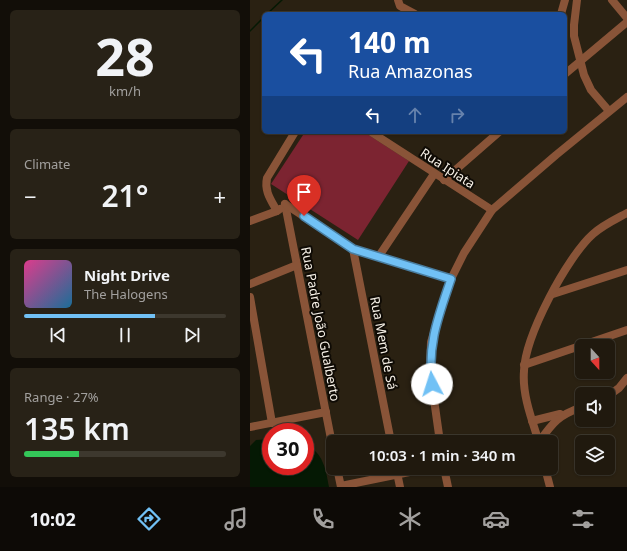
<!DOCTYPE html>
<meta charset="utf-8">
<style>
body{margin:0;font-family:"Noto Sans",sans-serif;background:#282217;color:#f1f3f6;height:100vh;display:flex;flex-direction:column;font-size:15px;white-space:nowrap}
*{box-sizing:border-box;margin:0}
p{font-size:13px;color:#a2a09e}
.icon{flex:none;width:22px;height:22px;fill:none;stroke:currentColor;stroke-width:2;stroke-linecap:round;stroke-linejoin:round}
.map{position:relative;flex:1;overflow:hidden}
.drawer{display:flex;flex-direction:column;gap:10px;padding:10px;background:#120e08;width:250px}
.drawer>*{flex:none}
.guide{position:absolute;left:12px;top:12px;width:305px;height:122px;border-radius:6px;box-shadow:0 1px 3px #0004,0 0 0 1px #3d382e;background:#1a4fa0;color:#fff;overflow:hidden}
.needle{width:26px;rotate:159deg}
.buttons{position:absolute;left:325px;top:339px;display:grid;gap:8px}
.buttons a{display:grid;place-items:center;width:40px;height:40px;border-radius:6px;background:#20190e;box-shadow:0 1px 3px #0004,0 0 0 1px #3d382e;font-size:20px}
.speed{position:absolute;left:12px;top:423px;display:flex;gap:8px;font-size:20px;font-weight:700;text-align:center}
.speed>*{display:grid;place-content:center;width:52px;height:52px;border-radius:50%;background:#20190e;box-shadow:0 1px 3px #0004,0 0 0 1px #3d382e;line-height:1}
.speed .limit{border:6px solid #d22;background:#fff;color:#111}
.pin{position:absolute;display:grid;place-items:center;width:34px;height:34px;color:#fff;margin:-41px -17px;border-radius:50% 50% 50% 0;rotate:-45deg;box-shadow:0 0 4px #0007}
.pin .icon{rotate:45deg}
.me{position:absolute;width:44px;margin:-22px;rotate:355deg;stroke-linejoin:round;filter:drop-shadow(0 0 3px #0008)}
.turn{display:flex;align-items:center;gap:14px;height:84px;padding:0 20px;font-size:18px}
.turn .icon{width:52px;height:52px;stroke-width:2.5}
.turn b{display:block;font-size:28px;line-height:34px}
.lanes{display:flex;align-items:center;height:38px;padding:0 20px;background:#0003;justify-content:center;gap:20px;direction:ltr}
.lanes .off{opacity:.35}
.big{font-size:30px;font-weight:600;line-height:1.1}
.drawer .tile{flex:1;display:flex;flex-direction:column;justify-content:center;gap:6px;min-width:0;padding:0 14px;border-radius:6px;background:#282217}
.drawer .dial{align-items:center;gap:0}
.dial b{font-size:52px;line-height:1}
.song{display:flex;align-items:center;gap:12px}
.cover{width:48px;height:48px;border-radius:6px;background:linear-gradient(135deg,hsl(330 70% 55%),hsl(200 70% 35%))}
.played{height:4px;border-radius:2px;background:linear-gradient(90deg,#71c1f5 65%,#3d382e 65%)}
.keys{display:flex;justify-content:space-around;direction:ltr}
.heat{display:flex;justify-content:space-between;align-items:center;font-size:22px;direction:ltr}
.charge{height:6px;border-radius:3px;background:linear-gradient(90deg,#34c759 27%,#3d382e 0)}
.trip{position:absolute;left:76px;top:435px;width:232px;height:40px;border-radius:6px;background:#20190e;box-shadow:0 1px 3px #0004,0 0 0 1px #3d382e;font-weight:600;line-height:40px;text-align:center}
.tab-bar{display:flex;height:64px;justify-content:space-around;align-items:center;background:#0d0a06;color:#a2a09e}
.tab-bar .icon{width:28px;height:28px}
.tab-bar .on{color:#71c1f5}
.tab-bar b{font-size:18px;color:#f1f3f6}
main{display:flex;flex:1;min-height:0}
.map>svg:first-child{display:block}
</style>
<main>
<section class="drawer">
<div class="tile dial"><b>28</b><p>km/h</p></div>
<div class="tile"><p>Climate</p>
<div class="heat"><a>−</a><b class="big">21°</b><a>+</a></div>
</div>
<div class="tile">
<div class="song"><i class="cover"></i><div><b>Night Drive</b><p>The Halogens</p></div></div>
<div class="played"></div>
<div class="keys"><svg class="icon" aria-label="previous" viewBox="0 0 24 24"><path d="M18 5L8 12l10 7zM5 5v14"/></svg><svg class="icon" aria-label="pause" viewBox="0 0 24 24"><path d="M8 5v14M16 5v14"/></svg><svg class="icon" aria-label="next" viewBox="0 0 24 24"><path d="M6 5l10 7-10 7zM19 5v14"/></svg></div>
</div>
<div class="tile"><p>Range · 27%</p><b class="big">135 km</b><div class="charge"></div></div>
</section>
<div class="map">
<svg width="377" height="487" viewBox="0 0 377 487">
<rect width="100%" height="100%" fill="#2a2112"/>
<!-- green -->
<polygon fill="#7c2431" points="55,132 114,132 159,161 108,240 21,184"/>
<!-- water -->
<path fill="#051904" d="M21,439V466H55V445C73,451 76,470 79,487H0V446L6,440Z"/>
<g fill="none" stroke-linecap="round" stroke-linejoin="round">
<!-- stream -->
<g stroke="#051904" stroke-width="1.5">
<polyline points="17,14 32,0"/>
<polyline points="0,31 14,17"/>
</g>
<!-- minor -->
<g stroke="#895438" stroke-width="8">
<polyline points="148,0 150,6 165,14"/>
<polyline points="327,0 324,25 324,36 334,75 341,90 359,111"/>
<polyline points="362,0 377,18"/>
<polyline points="311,14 315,0"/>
<polyline points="315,74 377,22"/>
<polyline points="121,132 242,210"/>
<polyline points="194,180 249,132"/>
<polyline points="35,204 83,449"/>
<polyline points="35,204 103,249 201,279"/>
<path d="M27,211C21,200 14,191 17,178L45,132"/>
<polyline points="0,221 27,211 30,209"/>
<polyline points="103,249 141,442"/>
<polyline points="129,256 184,174"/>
<polyline points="0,284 47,265"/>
<polyline points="303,294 377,270"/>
<polyline points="0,297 22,423"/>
<polyline points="274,365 377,330"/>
<polyline points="358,396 369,388 377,378"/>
<polyline points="282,421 310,414"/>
<polyline points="0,427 76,412"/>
<polyline points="190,442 180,371 181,342 201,279 214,253 242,210 306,155 377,97"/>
<path d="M289,442C282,420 272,395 274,371C275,336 317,257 343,234C353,225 366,219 377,213"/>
<path d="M289,442C303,422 309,415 332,407"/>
<polyline points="87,468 91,487"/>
<polyline points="146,468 150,487"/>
<polyline points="194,468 198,487"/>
<polyline points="295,468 300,487"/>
<polyline points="91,486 179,468"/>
</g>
</g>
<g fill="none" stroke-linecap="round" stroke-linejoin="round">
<defs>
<path id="route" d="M54,216L103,249L201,279C189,315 177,344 182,384"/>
</defs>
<!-- route casing -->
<use href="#route" stroke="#497d9f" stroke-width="10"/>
<!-- route -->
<use href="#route" stroke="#71c1f5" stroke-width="7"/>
</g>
<g text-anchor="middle" stroke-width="4" stroke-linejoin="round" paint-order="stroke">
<!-- street labels -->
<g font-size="13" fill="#f7f1e7" stroke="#0f0b05">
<text transform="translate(198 168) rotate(33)" y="5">Rua Ipiata</text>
<text transform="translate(71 324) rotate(79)" y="5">Rua Padre João Gualberto</text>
<text transform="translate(134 343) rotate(79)" y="5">Rua Mem de Sá</text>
</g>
</g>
</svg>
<div class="buttons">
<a><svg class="needle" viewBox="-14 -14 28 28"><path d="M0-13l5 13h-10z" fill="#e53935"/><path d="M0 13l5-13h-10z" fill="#a2a09e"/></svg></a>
<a><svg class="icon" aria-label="sound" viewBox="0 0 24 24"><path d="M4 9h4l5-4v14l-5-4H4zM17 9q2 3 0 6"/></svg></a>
<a><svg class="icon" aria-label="layers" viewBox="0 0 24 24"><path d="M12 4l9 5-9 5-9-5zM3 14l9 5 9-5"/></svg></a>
</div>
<div class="speed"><div class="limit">30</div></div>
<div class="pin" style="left:54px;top:216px;background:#d93025"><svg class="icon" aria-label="arrive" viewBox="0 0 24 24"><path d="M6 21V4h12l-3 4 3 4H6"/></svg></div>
<svg class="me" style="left:182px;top:384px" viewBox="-20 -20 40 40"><circle r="19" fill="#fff"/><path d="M0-13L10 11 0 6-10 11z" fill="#71c1f5"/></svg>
<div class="trip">10:03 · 1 min · 340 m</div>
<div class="guide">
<div class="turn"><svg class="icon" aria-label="left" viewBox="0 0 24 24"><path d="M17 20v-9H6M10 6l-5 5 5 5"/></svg><div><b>140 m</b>Rua Amazonas</div></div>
<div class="lanes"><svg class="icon" aria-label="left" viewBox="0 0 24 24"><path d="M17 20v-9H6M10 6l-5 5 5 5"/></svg><svg class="icon off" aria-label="ahead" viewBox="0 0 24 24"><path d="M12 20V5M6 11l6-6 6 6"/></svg><svg class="icon off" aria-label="right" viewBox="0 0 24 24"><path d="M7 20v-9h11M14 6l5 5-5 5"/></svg></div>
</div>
</div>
</main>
<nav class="tab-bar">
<b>10:02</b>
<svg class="icon on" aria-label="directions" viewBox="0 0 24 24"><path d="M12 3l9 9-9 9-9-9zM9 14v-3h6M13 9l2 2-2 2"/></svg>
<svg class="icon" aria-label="music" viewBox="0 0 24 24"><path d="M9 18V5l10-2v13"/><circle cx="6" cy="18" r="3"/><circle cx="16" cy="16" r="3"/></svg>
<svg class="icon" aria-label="phone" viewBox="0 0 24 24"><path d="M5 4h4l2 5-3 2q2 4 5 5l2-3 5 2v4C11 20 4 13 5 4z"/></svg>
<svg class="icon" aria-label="climate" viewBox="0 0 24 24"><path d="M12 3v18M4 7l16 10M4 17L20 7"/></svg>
<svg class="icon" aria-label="car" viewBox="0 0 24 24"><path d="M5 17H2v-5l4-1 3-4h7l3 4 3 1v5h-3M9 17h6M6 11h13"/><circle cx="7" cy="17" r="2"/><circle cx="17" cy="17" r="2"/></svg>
<svg class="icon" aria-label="filters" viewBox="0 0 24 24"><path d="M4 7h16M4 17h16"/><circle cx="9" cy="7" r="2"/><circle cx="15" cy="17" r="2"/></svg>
</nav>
